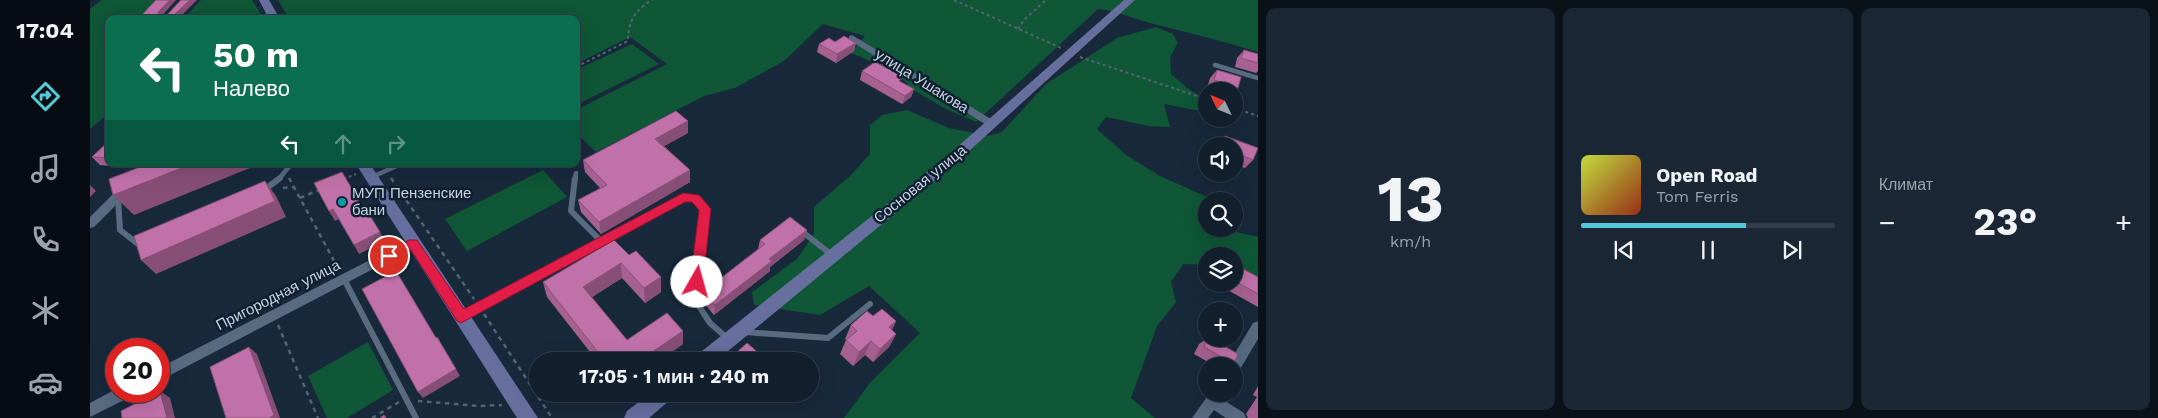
<!DOCTYPE html>
<html lang="ru">
<meta charset="utf-8">
<style>
body{margin:0;font-family:"Work Sans",sans-serif;background:#1b2735;color:#f1f3f6;height:100vh;display:flex;flex-direction:column;font-size:19px;white-space:nowrap}
*{box-sizing:border-box;margin:0}
p{font-size:16px;color:#9ca2aa}
.icon{flex:none;width:28px;height:28px;fill:none;stroke:currentColor;stroke-width:2;stroke-linecap:round;stroke-linejoin:round}
.map{position:relative;flex:1;overflow:hidden}
.sheet{display:flex;flex-direction:column;gap:8px;padding:8px;background:#0a1119;width:900px}
.sheet>*{flex:none}
.banner{position:absolute;left:15px;top:15px;width:475px;height:152px;border-radius:10px;box-shadow:0 5px 20px #0002,0 0 0 1px #313d49;background:#0b6e4f;color:#fff;overflow:hidden}
.needle{width:32px;rotate:313deg}
.fabs{position:absolute;left:1108px;top:82px;display:grid;gap:10px}
.fabs a{display:grid;place-items:center;width:45px;height:45px;border-radius:50%;background:#121f2d;box-shadow:0 5px 20px #0002,0 0 0 1px #313d49;font-size:25px}
.speed{position:absolute;left:15px;top:338px;display:flex;gap:10px;font-size:25px;font-weight:700;text-align:center}
.speed>*{display:grid;place-content:center;width:65px;height:65px;border-radius:50%;background:#121f2d;box-shadow:0 5px 20px #0002,0 0 0 1px #313d49;line-height:1}
.speed .limit{border:8px solid #d22;background:#fff;color:#111}
.pin{position:absolute;display:grid;place-items:center;width:42px;height:42px;color:#fff;margin:-21px;border:2px solid #fff;border-radius:50%;box-shadow:0 1px 5px #0007}
.me{position:absolute;width:55px;margin:-28px;rotate:7deg;stroke-linejoin:round;filter:drop-shadow(0 0 4px #0008)}
.turn{display:flex;align-items:center;gap:18px;height:105px;padding:0 25px;font-size:22px}
.turn .icon{width:65px;height:65px;stroke-width:2.5}
.turn b{display:block;font-size:35px;line-height:42px}
.lanes{display:flex;align-items:center;height:48px;padding:0 25px;background:#0003;justify-content:center;gap:25px;direction:ltr}
.lanes .off{opacity:.35}
.big{font-size:38px;font-weight:700;line-height:1.1}
.sheet .tile{flex:1;display:flex;flex-direction:column;justify-content:center;gap:8px;min-width:0;padding:0 18px;border-radius:10px;background:#1b2735}
.sheet .dial{align-items:center;gap:0}
.dial b{font-size:65px;line-height:1}
.song{display:flex;align-items:center;gap:15px}
.cover{width:60px;height:60px;border-radius:8px;background:linear-gradient(135deg,hsl(70 70% 55%),hsl(10 70% 35%))}
.played{height:5px;border-radius:2px;background:linear-gradient(90deg,#52cbd7 65%,#313d49 65%)}
.keys{display:flex;justify-content:space-around;direction:ltr}
.heat{display:flex;justify-content:space-between;align-items:center;font-size:28px;direction:ltr}
.sheet .tiles{flex:1;display:grid;gap:8px;grid-template-columns:repeat(3,1fr)}
.trip{position:absolute;left:439px;top:352px;width:290px;height:50px;border-radius:25px;background:#121f2d;box-shadow:0 5px 20px #0002,0 0 0 1px #313d49;font-weight:700;line-height:50px;text-align:center}
main{display:flex;flex:1;min-height:0}
.tab-bar{display:flex;flex-direction:column;width:90px;justify-content:space-around;align-items:center;background:#070c12;color:#9ca2aa}
.tab-bar .icon{width:35px;height:35px}
.tab-bar .active{color:#52cbd7}
.tab-bar b{font-size:22px;color:#f1f3f6}
.map>svg:first-child{display:block}
</style>
<main>
<nav class="tab-bar">
<b>17:04</b>
<svg class="icon active" aria-label="directions" viewBox="0 0 24 24"><path d="M12 3l9 9-9 9-9-9zM9 14v-3h6M13 9l2 2-2 2"/></svg>
<svg class="icon" aria-label="music" viewBox="0 0 24 24"><path d="M9 18V5l10-2v13"/><circle cx="6" cy="18" r="3"/><circle cx="16" cy="16" r="3"/></svg>
<svg class="icon" aria-label="phone" viewBox="0 0 24 24"><path d="M5 4h4l2 5-3 2q2 4 5 5l2-3 5 2v4C11 20 4 13 5 4z"/></svg>
<svg class="icon" aria-label="climate" viewBox="0 0 24 24"><path d="M12 3v18M4 7l16 10M4 17L20 7"/></svg>
<svg class="icon" aria-label="car" viewBox="0 0 24 24"><path d="M5 17H2v-5l4-1 3-4h7l3 4 3 1v5h-3M9 17h6M6 11h13"/><circle cx="7" cy="17" r="2"/><circle cx="17" cy="17" r="2"/></svg>
</nav>
<div class="map">
<svg width="1168" height="418" viewBox="0 0 1168 418">
<rect width="100%" height="100%" fill="#18293c"/>
<!-- green -->
<g fill="#0f5736">
<polygon points="12,0 68,0 50,19 19,19 19,113 0,129 0,9"/>
<polygon points="111,0 162,0 174,19 93,19"/>
<path d="M188,0H1168V52C1133,41 1099,33 1064,24C1044,19 1028,11 1008,9L886,122L856,109L822,89L805,71L761,53L775,36L733,24L694,61L645,88L614,96L506,152L486,133V110L577,64L540,37L486,64V19H199Z"/>
<polygon points="1066,27 1083,34 1088,43 1080,57 1081,74 1097,88 1116,100 1116,108 1110,111 1074,104 1080,127 1058,126 1016,117 1007,129 1036,155 1070,176 1126,201 1116,201 1116,229 1142,229 1142,231 1168,237 1168,278 1144,271 1144,256 1116,256 1116,265 1093,264 1081,282 1086,302 1067,326 1041,398 1065,418 754,418 780,383 830,333 779,286 730,315 664,305 662,292 707,259 724,234 724,207 760,176 780,154 780,125 792,115 817,110 859,128 898,136 912,132 956,84 1027,38"/>
<polygon points="542,44 569,64 486,105 486,70"/>
<polygon points="453,170 477,197 377,251 355,219"/>
<polygon points="278,342 303,390 257,418 237,418 218,376"/>
</g>
<g fill="none" stroke-linecap="round" stroke-linejoin="round">
<!-- path-far1 -->
<g stroke="#556475" stroke-width="2" stroke-dasharray="3 3" stroke-linecap="butt">
<polyline points="864,0 971,48"/>
<polyline points="928,29 936,18 956,0"/>
<polyline points="990,57 1116,99"/>
<path d="M486,67L538,41C538,21 545,10 562,0"/>
<polyline points="1144,108 1168,116"/>
<polyline points="253,179 266,174"/>
</g>
<!-- path -->
<g stroke="#556475" stroke-width="2.5" stroke-dasharray="4.5 4.5" stroke-linecap="butt">
<polyline points="199,178 249,270"/>
<polyline points="301,178 384,299"/>
<polyline points="253,179 256,178"/>
<polyline points="193,188 204,187"/>
<polyline points="210,198 229,190"/>
<polyline points="394,314 462,418"/>
<polyline points="188,325 228,418"/>
<polyline points="328,401 388,406 412,405"/>
<polyline points="282,418 309,402"/>
</g>
<!-- lane-far1 -->
<g stroke="#586b81" stroke-width="4.5">
<polyline points="1125,65 1168,78"/>
<polyline points="282,177 311,164"/>
<polyline points="189,179 201,164"/>
<polyline points="485,179 486,173"/>
</g>
<!-- lane -->
<g stroke="#586b81" stroke-width="6">
<polyline points="485,178 481,211 511,241"/>
<polyline points="174,190 190,178"/>
<polyline points="28,197 30,230 48,244 53,242"/>
<polyline points="710,230 742,255"/>
<polyline points="254,279 326,418"/>
<polyline points="373,316 593,197 605,198 615,209 605,300 620,323 637,338"/>
<polyline points="654,332 738,338 780,304"/>
</g>
<!-- street -->
<g fill="#586b81" fill-rule="evenodd">
<polygon points="762,35 906,122 907,124 906,126 898,126 759,40 759,36"/>
<polygon points="36,184 41,188 40,191 4,227 0,228 0,217 32,185"/>
<polygon points="323,238 327,240 329,243 327,246 69,381 69,368"/>
<polygon points="1168,321 1168,339 1149,371 1144,373 1144,366 1137,366 1139,363 1163,323"/>
<polygon points="26,389 26,391 44,391 42,396 0,417 0,403"/>
<polygon points="1119,394 1134,394 1132,399 1154,413 1156,418 1136,418 1124,410 1118,418 1102,418"/>
</g>
<!-- secondary -->
<g fill="#676f9f" fill-rule="evenodd">
<polygon points="169,0 179,0 190,19 179,19"/>
<polygon points="1034,0 1045,0 866,163 626,361 604,361 607,355 856,157"/>
<polygon points="266,164 280,164 448,418 427,418"/>
<polygon points="559,394 582,394 580,400 559,418 534,418 537,411"/>
</g>
</g>
<!-- wall -->
<g fill="#a66192">
<polygon points="745,42 766,43 764,51 746,63 727,52 729,44"/>
<polygon points="1154,50 1168,54 1168,71 1166,73 1145,67 1147,58"/>
<polygon points="1127,70 1148,88 1144,93 1144,91 1126,91 1117,88 1120,78"/>
<polygon points="772,71 812,83 824,89 821,97 812,104 770,80"/>
<polygon points="598,133 574,146 600,170 600,182 511,234 491,212 488,200 510,188 495,172 493,160"/>
<polygon points="1135,136 1163,160 1155,168 1144,164 1144,146 1127,146 1128,144"/>
<polygon points="19,141 19,164 34,164 30,167 10,165 2,157"/>
<polygon points="717,230 714,240 680,267 680,271 624,315 612,301 613,292 668,249 670,240"/>
<polygon points="539,255 571,292 555,303 532,278 502,297 537,340 593,344 569,361 507,361 457,297 453,282"/>
<polygon points="1153,269 1168,277 1168,307 1136,289 1139,284 1144,284 1144,277"/>
<polygon points="783,316 806,321 802,330 806,334 799,347 783,362 775,355 763,366 750,354 756,340 755,339 761,325"/>
<polygon points="1116,339 1122,339 1144,364 1141,366 1125,366 1104,354 1109,344"/>
<polygon points="646,353 678,361 646,361 645,360"/>
<polygon points="1168,386 1168,418 1158,418 1156,414 1167,397 1163,395"/>
</g>
<!-- shaded-wall -->
<g fill="#874f77">
<polygon points="80,0 86,0 71,17 71,19 69,18 68,12"/>
<polygon points="100,0 107,0 88,19 80,19"/>
<polygon points="766,43 764,51 746,63 747,54"/>
<polygon points="824,89 821,97 812,104 815,96"/>
<polygon points="598,121 598,133 565,151 565,139"/>
<polygon points="27,164 34,164 30,167"/>
<polygon points="102,164 170,164 44,215 23,195"/>
<polygon points="600,170 600,182 511,234 509,222"/>
<polygon points="175,181 186,196 196,217 66,274 51,260"/>
<polygon points="0,185 6,191 0,197"/>
<polygon points="243,209 249,219 245,221 239,211"/>
<polygon points="717,230 714,240 680,267 680,271 624,315 625,305 679,259"/>
<polygon points="290,232 295,241 269,254 264,245"/>
<polygon points="531,263 532,278 496,301 493,287"/>
<polygon points="571,277 571,292 555,303 554,288"/>
<polygon points="806,321 799,335 799,327"/>
<polygon points="593,331 593,344 569,361 549,361"/>
<polygon points="806,334 799,347 783,362 790,349"/>
<polygon points="781,341 775,355 763,366 769,352"/>
<polygon points="159,347 167,354 190,418 179,418"/>
<polygon points="366,369 370,376 333,398 328,392"/>
<polygon points="70,391 80,398 85,418 77,418"/>
</g>
<!-- building -->
<g fill="#c171aa" stroke="#874f77">
<polygon points="66,0 80,0 68,12 69,18 74,18 91,0 100,0 80,19 48,19"/>
<polygon points="754,36 766,43 747,54 729,44 739,38 745,42"/>
<polygon points="1154,50 1168,54 1168,63 1151,58"/>
<polygon points="785,62 814,77 809,81 824,89 815,96 772,71"/>
<polygon points="1127,70 1151,77 1148,88 1124,80"/>
<polygon points="586,111 598,121 565,139 600,170 509,222 488,200 517,185 493,160"/>
<polygon points="1135,136 1168,148 1163,160 1144,152 1144,146 1131,146"/>
<polygon points="19,141 19,158 2,157"/>
<polygon points="58,164 102,164 23,195 19,179"/>
<polygon points="252,172 272,206 274,206 290,232 264,245 243,209 239,211 224,183"/>
<polygon points="175,181 185,201 51,260 44,236"/>
<polygon points="700,217 717,230 679,259 682,261 625,305 613,292 675,244 670,240"/>
<polygon points="524,240 539,255 546,251 571,277 554,288 531,263 493,287 537,340 577,313 593,331 549,361 515,361 453,282"/>
<polygon points="1153,269 1168,277 1168,294 1145,281"/>
<polygon points="306,271 346,338 347,337 366,369 328,392 272,289"/>
<polygon points="792,309 806,321 799,327 806,334 790,349 781,341 769,352 756,340 767,331 761,325 777,311 783,316"/>
<polygon points="1118,339 1122,339 1148,354 1144,364 1114,347"/>
<polygon points="657,343 678,361 655,361 646,353"/>
<polygon points="159,347 184,415 179,418 136,418 120,367"/>
<polygon points="70,391 77,418 32,418 31,411"/>
<polygon points="294,415 296,418 290,418"/>
</g>
<!-- route -->
<polygon fill="#e11d48" stroke="#92132f" points="593,193 609,195 621,209 613,282 611,285 607,287 602,285 600,282 609,210 602,202 595,202 371,323 367,321 321,250 299,261 294,259 293,256 294,253 319,240 327,240 374,309"/>
<!-- markers -->
<circle fill="#0f9aa8" stroke="#0f2032" stroke-width="2" cx="252" cy="202" r="5"/>
<g text-anchor="middle" stroke-width="5" stroke-linejoin="round" paint-order="stroke">
<!-- street labels -->
<g font-size="15" fill="#c8d2df" stroke="#0f2032">
<text transform="translate(832 81) rotate(32)" y="5">улица Ушакова</text>
<text transform="translate(830 184) rotate(-39)" y="5">Сосновая улица</text>
<text transform="translate(188 295) rotate(-27)" y="5">Пригородная улица</text>
</g>
<!-- poi labels -->
<g font-size="15" fill="#c8d2df" stroke="#0f2032" text-anchor="start">
<text x="262" y="198">МУП Пензенские<tspan x="262" dy="17">бани</tspan></text>
</g>
</g>
</svg>
<div class="fabs">
<a><svg class="needle" viewBox="-14 -14 28 28"><path d="M0-13l5 13h-10z" fill="#e53935"/><path d="M0 13l5-13h-10z" fill="#9ca2aa"/></svg></a>
<a><svg class="icon" aria-label="sound" viewBox="0 0 24 24"><path d="M4 9h4l5-4v14l-5-4H4zM17 9q2 3 0 6"/></svg></a>
<a><svg class="icon" aria-label="search" viewBox="0 0 24 24"><circle cx="10" cy="10" r="6"/><path d="M15 15l6 6"/></svg></a>
<a><svg class="icon" aria-label="layers" viewBox="0 0 24 24"><path d="M12 4l9 5-9 5-9-5zM3 14l9 5 9-5"/></svg></a>
<a>+</a>
<a>−</a>
</div>
<div class="speed"><div class="limit">20</div></div>
<div class="pin" style="left:299px;top:256px;background:#d93025"><svg class="icon" aria-label="arrive" viewBox="0 0 24 24"><path d="M6 21V4h12l-3 4 3 4H6"/></svg></div>
<svg class="me" style="left:607px;top:282px" viewBox="-20 -20 40 40"><circle r="19" fill="#fff"/><path d="M0-13L10 11 0 6-10 11z" fill="#e11d48"/></svg>
<div class="trip">17:05 · 1 мин · 240 m</div>
<div class="banner">
<div class="turn"><svg class="icon" aria-label="left" viewBox="0 0 24 24"><path d="M17 20v-9H6M10 6l-5 5 5 5"/></svg><div><b>50 m</b>Налево</div></div>
<div class="lanes"><svg class="icon" aria-label="left" viewBox="0 0 24 24"><path d="M17 20v-9H6M10 6l-5 5 5 5"/></svg><svg class="icon off" aria-label="ahead" viewBox="0 0 24 24"><path d="M12 20V5M6 11l6-6 6 6"/></svg><svg class="icon off" aria-label="right" viewBox="0 0 24 24"><path d="M7 20v-9h11M14 6l5 5-5 5"/></svg></div>
</div>
</div>
<section class="sheet">
<div class="tiles">
<div class="tile dial"><b>13</b><p>km/h</p></div>
<div class="tile">
<div class="song"><i class="cover"></i><div><b>Open Road</b><p>Tom Ferris</p></div></div>
<div class="played"></div>
<div class="keys"><svg class="icon" aria-label="previous" viewBox="0 0 24 24"><path d="M18 5L8 12l10 7zM5 5v14"/></svg><svg class="icon" aria-label="pause" viewBox="0 0 24 24"><path d="M8 5v14M16 5v14"/></svg><svg class="icon" aria-label="next" viewBox="0 0 24 24"><path d="M6 5l10 7-10 7zM19 5v14"/></svg></div>
</div>
<div class="tile"><p>Климат</p>
<div class="heat"><a>−</a><b class="big">23°</b><a>+</a></div>
</div>
</div>
</section>
</main>
